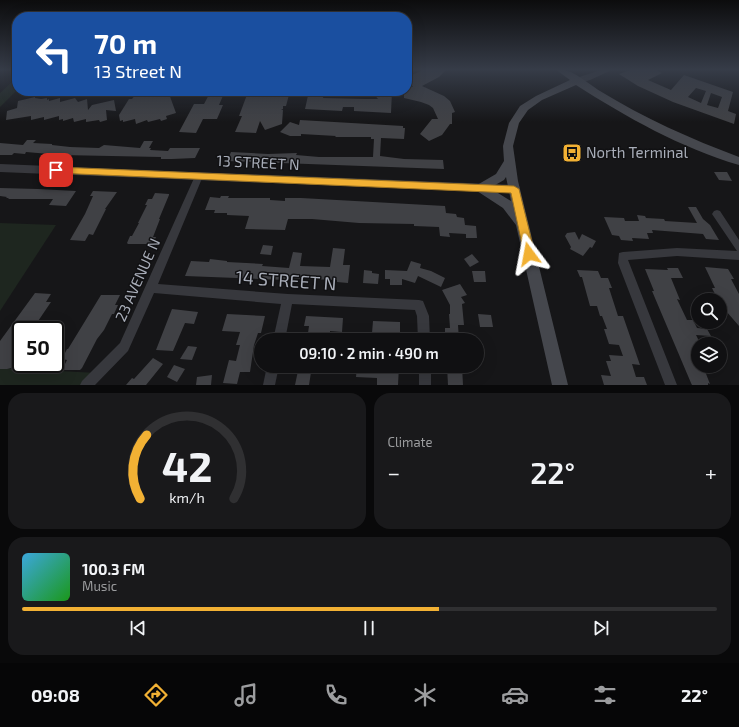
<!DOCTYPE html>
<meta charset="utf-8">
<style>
body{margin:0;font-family:"Exo 2",sans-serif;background:#19191b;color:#f1f3f6;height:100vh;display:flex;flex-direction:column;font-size:15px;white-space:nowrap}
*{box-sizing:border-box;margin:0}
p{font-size:13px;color:#9c9d9f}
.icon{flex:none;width:22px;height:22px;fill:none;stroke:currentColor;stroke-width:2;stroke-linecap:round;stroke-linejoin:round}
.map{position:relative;height:385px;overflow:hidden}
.side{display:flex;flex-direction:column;gap:8px;padding:8px;background:#09090a;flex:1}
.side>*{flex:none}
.hud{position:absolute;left:12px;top:12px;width:400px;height:84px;border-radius:16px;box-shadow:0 4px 16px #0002,0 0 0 1px #303032;background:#1a4fa0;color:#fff;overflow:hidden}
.tools{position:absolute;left:691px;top:293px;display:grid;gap:8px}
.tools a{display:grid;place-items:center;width:36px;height:36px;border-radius:50%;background:#101012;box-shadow:0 4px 16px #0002,0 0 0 1px #303032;font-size:20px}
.speed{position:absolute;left:12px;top:321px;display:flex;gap:8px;font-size:20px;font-weight:700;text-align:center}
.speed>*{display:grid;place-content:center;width:52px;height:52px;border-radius:50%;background:#101012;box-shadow:0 4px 16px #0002,0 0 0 1px #303032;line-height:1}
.speed .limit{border:2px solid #111;border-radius:6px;background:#fff;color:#111}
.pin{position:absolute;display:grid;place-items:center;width:34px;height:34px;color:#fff;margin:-17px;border-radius:8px;box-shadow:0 2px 6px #0006}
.me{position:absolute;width:44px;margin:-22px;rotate:347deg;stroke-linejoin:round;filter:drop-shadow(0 0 3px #0008)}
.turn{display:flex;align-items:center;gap:14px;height:84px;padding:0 16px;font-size:18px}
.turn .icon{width:52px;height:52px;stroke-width:2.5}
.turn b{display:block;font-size:28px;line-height:34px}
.big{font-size:30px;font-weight:600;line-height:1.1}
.side .tile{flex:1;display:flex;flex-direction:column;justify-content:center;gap:6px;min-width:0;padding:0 14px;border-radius:16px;background:#19191b}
.side .dial{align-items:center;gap:0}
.dial svg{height:104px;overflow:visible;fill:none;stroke:#303032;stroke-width:7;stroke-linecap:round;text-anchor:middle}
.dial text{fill:#f1f3f6;stroke:none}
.song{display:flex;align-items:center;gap:12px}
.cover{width:48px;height:48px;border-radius:6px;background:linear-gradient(135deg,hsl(200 70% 55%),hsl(120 70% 35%))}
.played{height:4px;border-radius:2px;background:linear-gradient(90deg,#f2b134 60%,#303032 60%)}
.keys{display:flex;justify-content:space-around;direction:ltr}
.heat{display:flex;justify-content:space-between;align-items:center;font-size:22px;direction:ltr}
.side .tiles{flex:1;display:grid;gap:8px;grid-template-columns:1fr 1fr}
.tile:last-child{grid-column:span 2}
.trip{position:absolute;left:254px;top:333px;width:230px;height:40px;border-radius:20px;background:#101012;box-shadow:0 4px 16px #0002,0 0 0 1px #303032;font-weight:600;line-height:40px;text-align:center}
.tab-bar{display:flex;height:64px;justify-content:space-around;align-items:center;background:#060607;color:#9c9d9f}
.tab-bar .icon{width:28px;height:28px}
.tab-bar .active{color:#f2b134}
.tab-bar b{font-size:18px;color:#f1f3f6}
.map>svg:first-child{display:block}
</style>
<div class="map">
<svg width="739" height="385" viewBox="0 0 739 385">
<rect width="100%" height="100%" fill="#161618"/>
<!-- green -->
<g fill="#1e261f">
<polygon points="17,77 17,90 0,107 0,93"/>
<polygon points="0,223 56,225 0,311"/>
<polygon points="0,368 98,373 86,385 0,385"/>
</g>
<!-- building -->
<g fill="#404145" fill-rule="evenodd">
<polygon points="407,69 412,75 421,71 421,69 447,69 439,77 422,86 444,96 450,101 455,112 452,113 452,124 450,124 442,135 429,141 420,134 432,119 438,119 433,108 429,105 421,102 404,98 404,91 407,91 407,87 413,87 407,78"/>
<path d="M633,69H655L662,73L648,80L671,90L684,75L733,92L728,111L736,114L734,124L673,102L638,86L619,74ZM696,88L706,91L701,103L688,97ZM711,93L722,97L718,108L707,105Z"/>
<polygon points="138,91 168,91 176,113 166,116 167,119 161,121 160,119 148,122 147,120 136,124 135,119 123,122 123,120 120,121 119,115 129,99 132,99"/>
<polygon points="211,91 225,91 219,105 223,105 217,119 203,119 196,133 179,132 194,104 204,104"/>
<polygon points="270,91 290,91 286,106 283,106 283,109 281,109 283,110 282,124 265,130 260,121 256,133 235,132 242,116 239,116 248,92 270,92"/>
<polygon points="309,91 325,91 323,98 366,99 378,99 374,94 392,91 391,113 354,111 354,107 343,107 342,111 305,109"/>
<polygon points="35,97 35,98 41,99 47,98 47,100 49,99 49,101 60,98 60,102 75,98 78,102 87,99 88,110 92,105 114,100 116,111 106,110 107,120 100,122 99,120 86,122 86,119 74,122 73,118 63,121 63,119 59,120 59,116 44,120 44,117 31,120 31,116 6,120 7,111 17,108 18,101"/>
<polygon points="300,120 403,126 403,128 405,128 404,139 381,138 380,156 404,159 443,160 444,169 227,161 231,152 268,154 297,153 296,155 319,157 373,157 374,139 371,139 371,137 335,137 336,136 301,134 301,136 290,136 280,132 290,122 299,125"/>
<polygon points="27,140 36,140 33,143 52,144 52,145 70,147 99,148 104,145 140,148 144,141 153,141 149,148 151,148 150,150 168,151 170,148 200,148 195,158 172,159 161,159 161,157 61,155 26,152 25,154 14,153 12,155 0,155 0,143 23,145"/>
<polygon points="714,172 727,172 732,181 719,180"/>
<polygon points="0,188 38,189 76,191 66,206 49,205 53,199 8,199 9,198 6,198 7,197 0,196"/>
<polygon points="93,191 117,192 105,209 106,209 93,235 89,234 85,241 70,240 85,214 93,196 90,196"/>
<polygon points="155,193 169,194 169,195 159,219 160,219 153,237 156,237 153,244 128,244 127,243 130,236 132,236 139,223 138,223 147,205 145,205 148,199 152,199"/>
<polygon points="221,196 229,196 228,198 270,198 270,200 285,201 285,198 301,198 445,206 446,213 456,214 457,217 464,218 465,225 476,226 477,238 466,238 466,234 449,233 450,237 440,236 439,227 414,226 414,224 359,223 312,219 288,219 285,230 245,229 249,216 227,215 227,213 214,213 215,210 205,210 210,197 220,198"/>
<polygon points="688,207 696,207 703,219 710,225 719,240 706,239 703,234 652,230 653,233 647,233 649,239 632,238 633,241 621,240 619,236 612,235 604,217 624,218 625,221 639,221 637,215 645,216 646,218 664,219 665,221 697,223"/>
<polygon points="575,232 579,240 582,234 596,241 592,248 590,247 583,256 570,249 571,247 565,236 567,233"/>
<polygon points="263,245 273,246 271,255 260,254"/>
<polygon points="333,248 345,249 343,265 350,265 348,283 337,282 337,280 306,279 286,278 286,280 185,276 191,261 209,262 210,259 227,261 227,262 263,264 262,266 289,268 293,252 302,253 300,266 330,267"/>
<polygon points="472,254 479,262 470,267 464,259"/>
<polygon points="411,261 421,264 420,268 431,271 445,278 441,287 418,276 415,283 402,279 402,285 390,285 390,279 385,279 385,270 407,271"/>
<polygon points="705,267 728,269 734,279 731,279 739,294 739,326 720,304 720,300 718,300 712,288 715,288"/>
<polygon points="667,268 678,268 683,278 671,278 680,300 677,299 687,320 693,320 697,328 707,329 711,336 696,335 698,339 698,366 703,366 710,384 708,383 708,385 692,385 691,383 652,291 654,291 645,269 668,270"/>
<polygon points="364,270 372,271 372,273 379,274 378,284 363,283"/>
<polygon points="577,270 598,271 601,278 608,278 612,288 609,288 618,316 623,316 640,365 632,364 636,377 644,377 647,385 604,385 601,375 611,376 606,361 611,361 609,355 623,356 619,345 609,344 604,329 607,329 602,316 600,316 597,306 590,306 582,277 580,277"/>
<polygon points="472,271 485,271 486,282 474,282"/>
<polygon points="460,284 467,295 461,297 465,303 462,304 464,325 458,325 459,340 445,340 445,328 450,328 449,314 450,314 450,305 442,290"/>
<polygon points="35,293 51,294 46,302 51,302 32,330 21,330 21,345 14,357 17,358 11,368 7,369 0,369 0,341"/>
<polygon points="101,295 120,295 115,305 118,305 114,314 112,314 104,330 97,339 82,368 80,370 62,370 67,360 62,359 67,349 68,349"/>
<polygon points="172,309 198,312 194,324 185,323 173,351 156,350"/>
<polygon points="227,314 265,316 261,333 258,333 254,345 250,372 240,372 237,384 223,383 229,360 236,361 240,345 236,345 240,332 222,331"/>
<polygon points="478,314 491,315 493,327 480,327"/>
<polygon points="306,316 343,318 342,332 330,331 330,340 307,340 309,326 304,326"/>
<polygon points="373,321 400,322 400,336 372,333"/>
<polygon points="188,346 197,347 192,360 180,359"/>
<polygon points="153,358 163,364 146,385 126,385 132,378 134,379"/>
<polygon points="174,365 185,369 177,382 167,377"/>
<polygon points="299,366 312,366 309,385 295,385"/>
<polygon points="357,366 399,366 398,385 377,385 377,378 356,377"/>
<polygon points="447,366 462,366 463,385 448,385"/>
<polygon points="212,375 211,385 196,385 197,377"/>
</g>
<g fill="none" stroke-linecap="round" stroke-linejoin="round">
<!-- minor -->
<g fill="#37383d" fill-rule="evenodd">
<polygon points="199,173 203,176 158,284 288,294 419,300 423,301 429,316 430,340 418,340 417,316 415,310 292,304 285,340 273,340 281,304 154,293 128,351 95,385 80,385 82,381 120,343 195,176"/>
<polygon points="717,210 720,211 739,240 739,260 677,256 628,260 677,385 665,385 618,263 619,253 623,252 677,248 737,251 712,214 714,211"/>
<polygon points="267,366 279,366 275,385 263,385"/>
<rect x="419" y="366" width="12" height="19"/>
</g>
<!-- tertiary -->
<g fill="#37383d" fill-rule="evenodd">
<polygon points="604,69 614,69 590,80 576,84 572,81 573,79"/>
<polygon points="0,164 515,185 519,186 520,189 519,192 515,193 0,172"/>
</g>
<!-- secondary -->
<path fill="#45474d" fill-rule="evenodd" d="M555,69C570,67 587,83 600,91C644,118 691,139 739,157V165C681,148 626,117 576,85L542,100L528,110L519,123L513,146L518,181L568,385H552L516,225L503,208L477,191L475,188L477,185L496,174L504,161L503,146L509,123L520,106L536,96L570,80ZM506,177L511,201L490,188L504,180Z"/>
</g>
<!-- sky -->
<linearGradient id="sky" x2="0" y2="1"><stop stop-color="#0c0c0d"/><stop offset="0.57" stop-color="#363c48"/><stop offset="1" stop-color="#363c48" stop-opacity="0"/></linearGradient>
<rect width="739" height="122" fill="url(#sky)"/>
<!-- route -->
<polygon fill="#f2b134" stroke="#9d7322" points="56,167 514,186 519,189 535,254 533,257 529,258 526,257 524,254 511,193 56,173 52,170"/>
<!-- icons -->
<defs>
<symbol id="bus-square" viewBox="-11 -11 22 22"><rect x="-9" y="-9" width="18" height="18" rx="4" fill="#f2b134" stroke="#111113"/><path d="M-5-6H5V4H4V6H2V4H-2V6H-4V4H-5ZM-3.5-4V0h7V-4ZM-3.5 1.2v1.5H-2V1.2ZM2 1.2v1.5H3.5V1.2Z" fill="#111"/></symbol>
</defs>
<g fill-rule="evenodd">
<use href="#bus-square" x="561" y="142" width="22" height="22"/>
</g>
<g text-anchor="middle" stroke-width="3" stroke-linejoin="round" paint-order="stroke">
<!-- poi labels -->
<g font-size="15" fill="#a8adb8" stroke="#111113" text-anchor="start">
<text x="586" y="158">North Terminal</text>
</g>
<!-- street labels -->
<g font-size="15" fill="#a8adb8" stroke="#111113">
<text transform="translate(258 163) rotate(3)" y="5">13 STREET N</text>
<text transform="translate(138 280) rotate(-66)" y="5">23 AVENUE N</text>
</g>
<!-- near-street labels -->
<g font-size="18" fill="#a8adb8" stroke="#111113">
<text transform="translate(286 281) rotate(4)" y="6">14 STREET N</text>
</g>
</g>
</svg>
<div class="tools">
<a><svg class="icon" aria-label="search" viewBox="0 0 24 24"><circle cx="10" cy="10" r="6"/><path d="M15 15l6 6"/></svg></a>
<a><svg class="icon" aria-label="layers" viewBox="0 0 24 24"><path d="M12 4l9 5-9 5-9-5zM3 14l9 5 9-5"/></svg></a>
</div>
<div class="speed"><div class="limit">50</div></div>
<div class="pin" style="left:56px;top:170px;background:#d93025"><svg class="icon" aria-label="arrive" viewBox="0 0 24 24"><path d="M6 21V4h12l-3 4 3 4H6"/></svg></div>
<svg class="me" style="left:529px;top:254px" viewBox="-20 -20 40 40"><path d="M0-17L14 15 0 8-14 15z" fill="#f2b134" stroke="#fff" stroke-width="4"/></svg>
<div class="trip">09:10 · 2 min · 490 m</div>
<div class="hud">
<div class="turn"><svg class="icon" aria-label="left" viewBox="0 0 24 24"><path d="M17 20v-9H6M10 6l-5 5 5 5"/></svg><div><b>70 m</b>13 Street N</div></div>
</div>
</div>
<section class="side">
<div class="tiles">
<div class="tile dial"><svg viewBox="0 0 100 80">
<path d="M14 69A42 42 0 1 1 86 69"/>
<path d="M14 69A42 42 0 0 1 19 20" stroke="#f2b134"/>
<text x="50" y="56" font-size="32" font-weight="700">42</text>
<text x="50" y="72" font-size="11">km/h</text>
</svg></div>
<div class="tile"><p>Climate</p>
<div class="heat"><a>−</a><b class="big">22°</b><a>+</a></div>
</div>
<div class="tile">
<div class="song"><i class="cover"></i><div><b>100.3 FM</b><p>Music</p></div></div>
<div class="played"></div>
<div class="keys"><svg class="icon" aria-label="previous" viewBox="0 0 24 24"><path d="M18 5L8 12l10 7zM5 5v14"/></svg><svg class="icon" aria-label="pause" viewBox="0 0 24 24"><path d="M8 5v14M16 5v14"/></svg><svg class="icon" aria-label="next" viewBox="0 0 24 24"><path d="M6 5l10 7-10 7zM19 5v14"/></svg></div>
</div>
</div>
</section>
<nav class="tab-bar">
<b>09:08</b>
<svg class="icon active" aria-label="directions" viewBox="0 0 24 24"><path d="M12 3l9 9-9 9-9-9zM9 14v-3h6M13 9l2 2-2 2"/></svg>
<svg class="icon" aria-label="music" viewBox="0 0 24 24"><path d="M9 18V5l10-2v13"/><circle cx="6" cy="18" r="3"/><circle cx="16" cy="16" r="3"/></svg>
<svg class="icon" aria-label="phone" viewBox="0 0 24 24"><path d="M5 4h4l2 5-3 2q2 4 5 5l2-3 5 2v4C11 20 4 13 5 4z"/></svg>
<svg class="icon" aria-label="climate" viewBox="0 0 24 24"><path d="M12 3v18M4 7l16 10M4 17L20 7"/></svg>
<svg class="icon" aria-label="car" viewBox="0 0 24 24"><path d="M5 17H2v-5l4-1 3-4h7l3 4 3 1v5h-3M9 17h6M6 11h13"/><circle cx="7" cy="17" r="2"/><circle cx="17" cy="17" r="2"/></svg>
<svg class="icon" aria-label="filters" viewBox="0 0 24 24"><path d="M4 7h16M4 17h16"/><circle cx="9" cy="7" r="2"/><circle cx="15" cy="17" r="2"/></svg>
<b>22°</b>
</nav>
